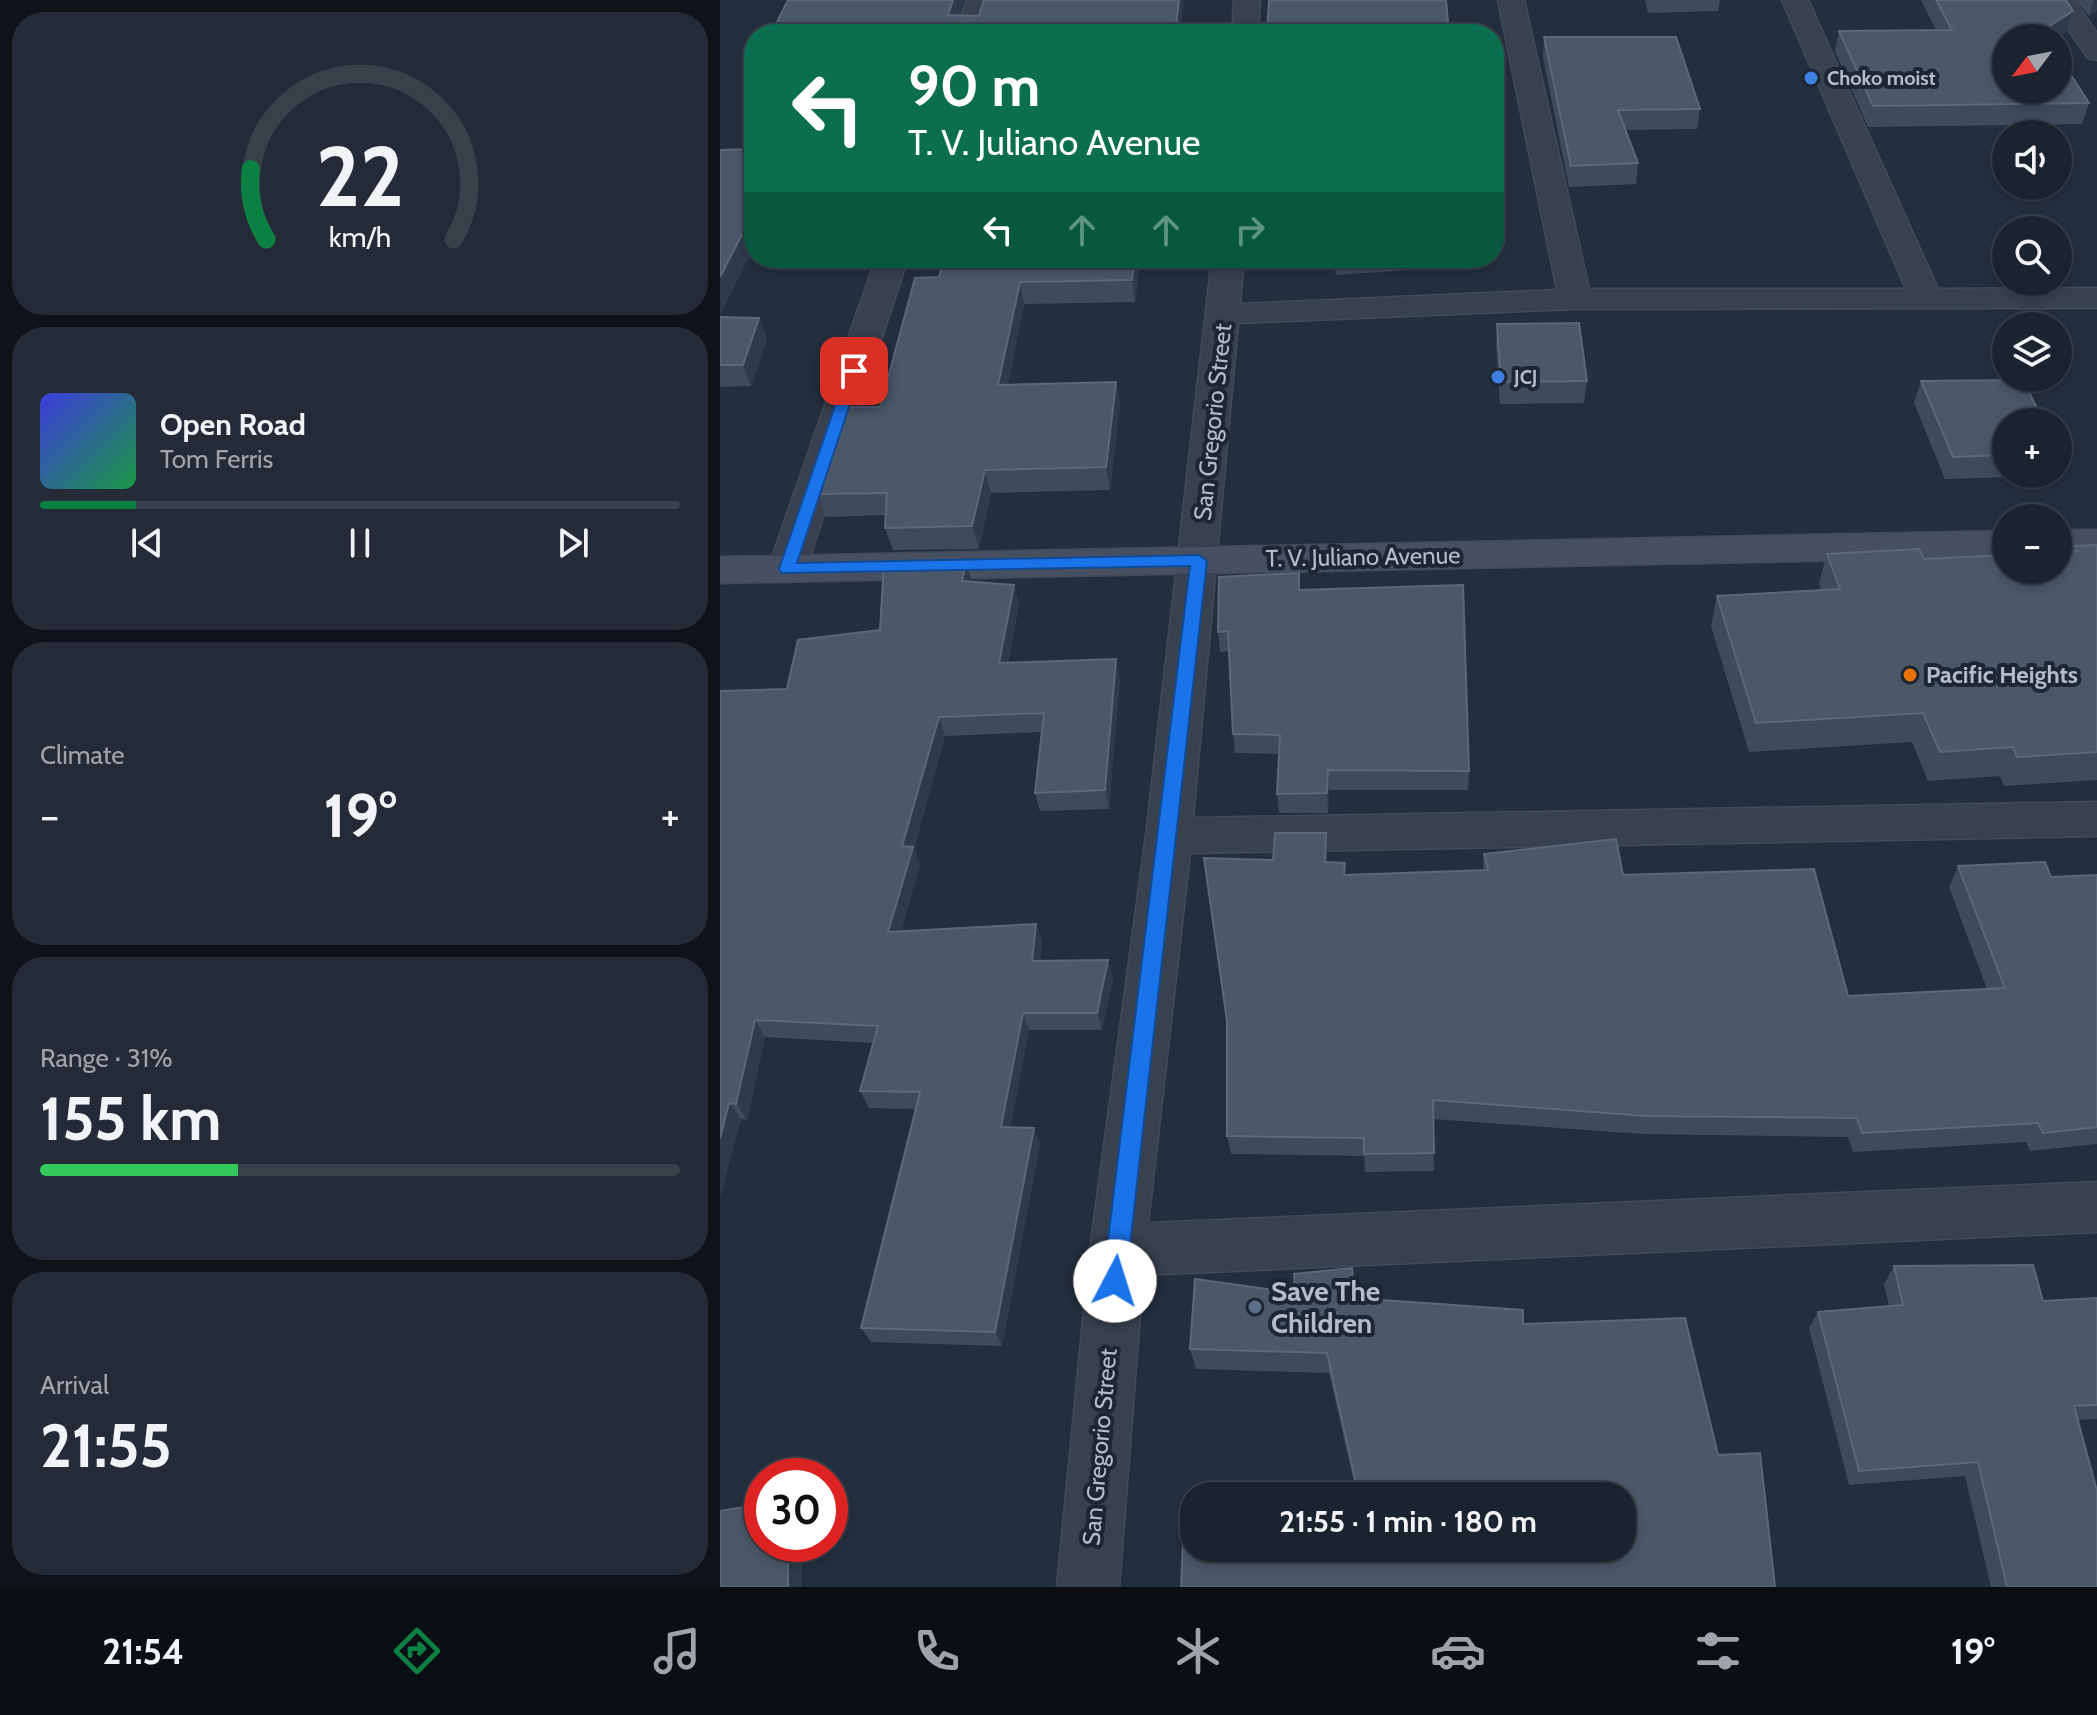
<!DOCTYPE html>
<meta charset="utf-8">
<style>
body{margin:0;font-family:Cabin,sans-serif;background:#242b36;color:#f1f3f6;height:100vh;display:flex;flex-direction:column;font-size:30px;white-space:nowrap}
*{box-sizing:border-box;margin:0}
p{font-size:26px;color:#a0a4aa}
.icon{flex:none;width:44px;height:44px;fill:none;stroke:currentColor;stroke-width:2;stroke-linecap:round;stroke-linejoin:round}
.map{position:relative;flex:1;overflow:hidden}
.panel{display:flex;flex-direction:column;gap:12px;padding:12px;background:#0f1319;width:720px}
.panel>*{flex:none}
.banner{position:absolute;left:24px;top:24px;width:760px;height:244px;border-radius:32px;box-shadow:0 4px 12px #0003,0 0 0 2px #39404a;background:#0b6e4f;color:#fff;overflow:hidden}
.needle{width:52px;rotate:238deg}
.controls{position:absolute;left:1272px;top:24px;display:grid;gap:16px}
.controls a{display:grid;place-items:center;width:80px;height:80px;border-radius:50%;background:#1b232e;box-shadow:0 4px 12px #0003,0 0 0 2px #39404a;font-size:40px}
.speed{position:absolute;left:24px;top:1458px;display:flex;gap:16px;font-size:40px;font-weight:700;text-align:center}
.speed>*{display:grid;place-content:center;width:104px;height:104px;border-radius:50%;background:#1b232e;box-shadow:0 4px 12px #0003,0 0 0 2px #39404a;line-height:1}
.speed .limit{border:12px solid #d22;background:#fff;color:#111}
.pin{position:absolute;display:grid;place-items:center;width:68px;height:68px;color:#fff;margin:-34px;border-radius:16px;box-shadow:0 4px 12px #0006}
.me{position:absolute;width:88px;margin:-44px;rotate:5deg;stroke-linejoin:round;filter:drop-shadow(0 0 6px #0008)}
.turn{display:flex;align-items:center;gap:28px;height:168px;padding:0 32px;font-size:36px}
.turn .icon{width:104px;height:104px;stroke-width:2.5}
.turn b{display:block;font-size:56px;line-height:68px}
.lanes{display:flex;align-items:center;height:76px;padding:0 32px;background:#0003;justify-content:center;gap:40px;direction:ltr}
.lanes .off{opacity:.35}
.big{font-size:60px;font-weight:700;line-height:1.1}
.panel .card{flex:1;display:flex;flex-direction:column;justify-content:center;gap:12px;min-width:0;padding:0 28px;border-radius:32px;background:#242b36}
.panel .dial{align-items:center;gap:0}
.dial svg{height:208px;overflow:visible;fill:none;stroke:#39404a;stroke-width:7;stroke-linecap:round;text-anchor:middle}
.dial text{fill:#f1f3f6;stroke:none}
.song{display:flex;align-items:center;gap:24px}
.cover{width:96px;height:96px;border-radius:12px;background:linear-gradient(135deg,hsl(240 70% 55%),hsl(140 70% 35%))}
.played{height:8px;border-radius:4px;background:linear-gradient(90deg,#0b8043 15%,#39404a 15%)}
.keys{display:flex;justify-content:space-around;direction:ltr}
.heat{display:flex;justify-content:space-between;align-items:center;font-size:44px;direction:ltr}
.charge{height:12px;border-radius:6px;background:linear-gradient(90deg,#34c759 31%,#39404a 0)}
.trip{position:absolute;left:460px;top:1482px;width:456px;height:80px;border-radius:32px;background:#1b232e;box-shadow:0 4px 12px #0003,0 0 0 2px #39404a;font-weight:700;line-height:80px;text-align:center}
.dock{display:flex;height:128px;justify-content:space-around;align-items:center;background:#0b0e12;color:#a0a4aa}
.dock .icon{width:56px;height:56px}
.dock .active{color:#0b8043}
.dock b{font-size:36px;color:#f1f3f6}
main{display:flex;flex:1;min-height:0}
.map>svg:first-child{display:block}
</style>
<main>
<section class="panel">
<div class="card dial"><svg viewBox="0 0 100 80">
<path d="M14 69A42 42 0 1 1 86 69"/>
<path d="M14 69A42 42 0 0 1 8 42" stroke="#0b8043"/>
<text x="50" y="56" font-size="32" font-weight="700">22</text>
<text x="50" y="72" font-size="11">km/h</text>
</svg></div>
<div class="card">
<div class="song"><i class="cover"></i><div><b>Open Road</b><p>Tom Ferris</p></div></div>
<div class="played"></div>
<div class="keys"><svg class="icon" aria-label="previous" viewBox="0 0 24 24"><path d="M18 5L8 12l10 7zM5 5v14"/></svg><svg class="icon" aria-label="pause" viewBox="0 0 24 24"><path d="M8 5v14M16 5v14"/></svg><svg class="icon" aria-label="next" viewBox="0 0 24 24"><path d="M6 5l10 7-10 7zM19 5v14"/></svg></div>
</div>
<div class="card"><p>Climate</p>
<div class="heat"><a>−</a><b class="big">19°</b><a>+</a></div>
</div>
<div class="card"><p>Range · 31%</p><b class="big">155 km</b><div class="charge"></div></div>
<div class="card"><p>Arrival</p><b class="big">21:55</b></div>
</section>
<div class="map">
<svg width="1377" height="1587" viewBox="0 0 1377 1587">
<rect width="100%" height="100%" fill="#242f3e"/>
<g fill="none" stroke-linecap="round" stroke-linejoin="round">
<defs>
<g id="street">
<polygon points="247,0 273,0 261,34 235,34"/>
<polygon points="514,0 540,0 538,34 512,34"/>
<polygon points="778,0 804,0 869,289 1186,289 1062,0 1088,0 1218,289 1377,288 1377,308 855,309 518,323 473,818 1377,802 1377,836 470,853 428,1223 1377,1182 1377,1232 423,1275 399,1587 337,1587 370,1250 426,836 492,258 524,258 520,304 837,290"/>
<polygon points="1328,0 1354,0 1377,33 1377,60 1368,58"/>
<polygon points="156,258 188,258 86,569 81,578 67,582 53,578 48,569"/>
</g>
<g id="secondary">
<rect x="1338" y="530" width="39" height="26"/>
<polygon points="1286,531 1286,557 0,583 0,557"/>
</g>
</defs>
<!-- street casing -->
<use href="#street" stroke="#414a57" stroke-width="3"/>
<!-- secondary casing -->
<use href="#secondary" stroke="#414a57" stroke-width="3"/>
<!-- street -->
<use href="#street" fill="#38414e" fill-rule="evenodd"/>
<!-- secondary -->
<use href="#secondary" fill="#465061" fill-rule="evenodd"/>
</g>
<!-- wall -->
<g fill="#3f4b5c">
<polygon points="925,0 1000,0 998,11 928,13"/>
<polygon points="1201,0 1346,0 1346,32 1336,38 1286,38 1369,103 1362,124 1148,127 1115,51 1119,31 1216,30"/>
<polygon points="1356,0 1377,0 1369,16"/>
<polygon points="824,37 980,109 977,129 906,130 918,163 916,184 849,187 823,57"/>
<polygon points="224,258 420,258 415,302 304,304 288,384 396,382 400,404 390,490 271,493 259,549 173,550 165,528 166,515 106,517 98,494 160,407 219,277"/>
<polygon points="613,258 691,258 691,270 616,275"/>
<polygon points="0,317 39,318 47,339 31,386 0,387"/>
<polygon points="777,324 867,381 864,403 780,404 776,345"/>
<polygon points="1201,381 1286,422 1286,474 1332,474 1332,476 1225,479 1194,403"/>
<polygon points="1377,545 1377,780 1284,786 1280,776 1208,781 1192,742 1029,752 991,626 997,596 1101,590 1099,583 1107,554 1204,559 1353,551 1355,546"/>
<polygon points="251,582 294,585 299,604 288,663 400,678 389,809 320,811 315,793 322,732 225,736 194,849 200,865 181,931 316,924 322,942 320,961 388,960 393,978 382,1030 309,1030 290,1127 320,1144 282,1346 151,1342 141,1328 196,1109 149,1108 140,1091 153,1043 45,1037 27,1120 21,1119 0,1197 0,691 67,689 160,630"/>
<polygon points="580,590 749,771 748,790 609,790 608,813 559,813 557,794 559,754 515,753 513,734 509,651 500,652 498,632"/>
<polygon points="607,853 607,862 625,863 625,875 763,870 764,854 903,875 1128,996 1267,989 1229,887 1238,866 1331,877 1377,875 1377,1144 1310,1151 1306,1142 1133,1152 1128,1137 922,1134 713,1119 714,1171 645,1172 644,1156 511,1154 507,1136 553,860"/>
<polygon points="1174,1266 1323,1301 1377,1298 1377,1419 1358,1420 1377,1587 1271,1587 1245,1476 1129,1485 1089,1328 1098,1312 1169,1306 1164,1284"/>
<polygon points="575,1293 634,1298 803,1324 998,1455 902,1548 902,1496 637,1496 609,1373 476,1369 470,1349"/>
</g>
<!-- shaded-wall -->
<g fill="#2f3b4b">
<polygon points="233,0 244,0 233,34 228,15"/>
<polygon points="459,0 464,0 460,34 455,34"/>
<polygon points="1374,0 1377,0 1377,11 1369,16"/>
<polygon points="1353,11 1346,32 1336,38 1320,38 1322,31"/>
<polygon points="34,211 34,247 0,315 0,277"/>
<polygon points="414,258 420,258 415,302 412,280"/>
<polygon points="300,282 304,304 284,407 278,385"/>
<polygon points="39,318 47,339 31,386 23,365"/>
<polygon points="396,382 400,404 390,490 386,467"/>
<polygon points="265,470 271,493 259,549 252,526"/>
<polygon points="246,562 252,581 247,600 242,581"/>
<polygon points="294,585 299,604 284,682 279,663"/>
<polygon points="396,659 400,678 389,809 385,790"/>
<polygon points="219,717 225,736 194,849 200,865 176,949 168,932 182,846"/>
<polygon points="608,770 609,790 608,813 607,793"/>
<polygon points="606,833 607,853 606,883 605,862"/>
<polygon points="316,924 322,942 318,979 312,961"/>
<polygon points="388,960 393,978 382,1030 377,1013"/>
<polygon points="303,1013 309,1030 287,1144 281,1127"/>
<polygon points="35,1020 45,1037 27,1120 16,1104"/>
<polygon points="9,1103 21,1119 0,1197 0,1138"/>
<polygon points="314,1128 320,1144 282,1346 275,1332"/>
<rect x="68" y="1544" width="14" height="43"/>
</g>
<!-- building -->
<g fill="#4b5868" stroke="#5c6777" stroke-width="2">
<polygon points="68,0 233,0 228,15 259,16 264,0 459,0 455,34 51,34"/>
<polygon points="549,0 726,0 729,34 547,34"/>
<polygon points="1216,0 1346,0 1353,11 1322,31 1327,38 1286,38 1286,90 1338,90 1338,55 1369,103 1153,106 1119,31 1232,30"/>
<polygon points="824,37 956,37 980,109 898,110 918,163 851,166"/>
<polygon points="34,149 34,211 0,277 0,150"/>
<polygon points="224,258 414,258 412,280 300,282 278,385 396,382 386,467 265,470 252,526 165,528 167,493 98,494 127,407 160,407 195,278 219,277"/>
<polygon points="0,317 39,318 23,365 0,365"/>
<polygon points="859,323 867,381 781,382 777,324"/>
<polygon points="1303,380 1324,422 1286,422 1286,455 1233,457 1201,381"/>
<polygon points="1377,545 1377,752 1297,757 1293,747 1220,752 1203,713 1036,723 997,596 1120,589 1107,554 1199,549 1204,559 1286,555 1286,570 1338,570 1338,552 1358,551 1355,546"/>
<polygon points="246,562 242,581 294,585 279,663 396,659 385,790 315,793 324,713 219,717 182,846 193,847 168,932 316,924 312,961 388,960 377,1013 303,1013 281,1127 314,1128 275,1332 141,1328 200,1092 140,1091 158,1026 35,1020 16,1104 9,1103 0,1138 0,691 67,689 78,640 160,630 164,563"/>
<polygon points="579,573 579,590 743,585 749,771 608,770 607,793 557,794 560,735 513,734 508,631 498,632 499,577"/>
<polygon points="555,833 606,833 605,862 625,863 624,875 768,870 764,854 896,839 903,875 1094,869 1128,996 1285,988 1238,866 1325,862 1331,877 1377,875 1377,1127 1323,1133 1318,1123 1142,1133 1137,1118 926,1116 713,1100 714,1153 644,1154 644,1138 507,1136 507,1021 484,858 553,860"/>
<polygon points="1313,1265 1323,1301 1377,1298 1377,1405 1354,1406 1377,1491 1377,1587 1287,1587 1258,1462 1139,1471 1098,1312 1183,1305 1174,1266"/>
<polygon points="632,1268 634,1298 803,1310 803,1324 965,1318 998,1455 1040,1453 1055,1587 461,1587 463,1541 474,1541 474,1548 902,1548 902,1496 639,1496 607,1353 470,1349 475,1279 575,1293 574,1274"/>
<polygon points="42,1504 42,1544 68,1544 68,1587 0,1587 0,1511"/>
</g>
<!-- route -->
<polygon fill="#1a73e8" stroke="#114b97" stroke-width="2" points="134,367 141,371 77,563 479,555 487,561 406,1281 403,1288 395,1292 387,1288 383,1281 470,566 62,573 59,569 127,371"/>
<!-- markers -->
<g fill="#3f7fe0" stroke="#1d2633" stroke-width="3">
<circle cx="1091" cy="78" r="8"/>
<circle cx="778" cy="377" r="8"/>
</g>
<circle fill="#e8710a" stroke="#1d2633" stroke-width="3" cx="1190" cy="675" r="8"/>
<circle fill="#5c6f8a" stroke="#1d2633" stroke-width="3" cx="535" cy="1307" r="8"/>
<g text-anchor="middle" stroke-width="8" stroke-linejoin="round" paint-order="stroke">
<!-- far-poi labels -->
<g font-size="20" font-weight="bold" fill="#b4bcc9" stroke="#1d2633" text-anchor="start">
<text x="1107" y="85">Choko moist</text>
<text x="794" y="384">JCJ</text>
</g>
<!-- street labels -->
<g font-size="24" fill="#b4bcc9" stroke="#1d2633">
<text transform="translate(493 422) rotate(-84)" y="8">San Gregorio Street</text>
<text transform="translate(643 557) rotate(-1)" y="8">T. V. Juliano Avenue</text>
<text transform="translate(380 1447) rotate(-85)" y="8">San Gregorio Street</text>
</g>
<!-- poi labels -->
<g font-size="24" font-weight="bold" fill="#b4bcc9" stroke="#1d2633" text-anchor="start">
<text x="1206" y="683">Pacific Heights</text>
</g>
<!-- near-poi labels -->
<g font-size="28" font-weight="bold" fill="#b4bcc9" stroke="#1d2633" text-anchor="start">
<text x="551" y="1301">Save The<tspan x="551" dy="32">Children</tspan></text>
</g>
</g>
</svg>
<div class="controls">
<a><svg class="needle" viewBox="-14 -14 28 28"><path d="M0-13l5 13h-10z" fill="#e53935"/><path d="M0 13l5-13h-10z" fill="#a0a4aa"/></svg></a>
<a><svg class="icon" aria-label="sound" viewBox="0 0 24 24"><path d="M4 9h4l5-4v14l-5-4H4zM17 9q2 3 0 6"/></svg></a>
<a><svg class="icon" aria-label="search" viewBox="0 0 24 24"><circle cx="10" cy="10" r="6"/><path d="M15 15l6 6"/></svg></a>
<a><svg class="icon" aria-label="layers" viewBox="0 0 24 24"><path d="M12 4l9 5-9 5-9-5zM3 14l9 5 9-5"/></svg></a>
<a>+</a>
<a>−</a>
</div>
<div class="speed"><div class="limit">30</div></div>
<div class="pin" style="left:134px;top:371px;background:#d93025"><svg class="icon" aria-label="arrive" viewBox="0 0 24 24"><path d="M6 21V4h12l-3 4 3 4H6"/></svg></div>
<svg class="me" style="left:395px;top:1281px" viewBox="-20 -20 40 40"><circle r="19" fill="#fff"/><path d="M0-13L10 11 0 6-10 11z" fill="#1a73e8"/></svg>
<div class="trip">21:55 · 1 min · 180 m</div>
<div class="banner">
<div class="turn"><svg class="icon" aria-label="left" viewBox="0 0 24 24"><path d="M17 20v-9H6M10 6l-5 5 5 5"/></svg><div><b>90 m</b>T. V. Juliano Avenue</div></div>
<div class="lanes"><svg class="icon" aria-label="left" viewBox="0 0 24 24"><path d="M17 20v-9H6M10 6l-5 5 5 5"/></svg><svg class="icon off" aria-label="ahead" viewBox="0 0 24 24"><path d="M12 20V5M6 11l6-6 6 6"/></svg><svg class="icon off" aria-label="ahead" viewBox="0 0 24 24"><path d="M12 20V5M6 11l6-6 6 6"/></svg><svg class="icon off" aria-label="right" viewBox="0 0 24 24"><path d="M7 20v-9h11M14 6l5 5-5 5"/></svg></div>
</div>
</div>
</main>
<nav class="dock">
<b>21:54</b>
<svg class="icon active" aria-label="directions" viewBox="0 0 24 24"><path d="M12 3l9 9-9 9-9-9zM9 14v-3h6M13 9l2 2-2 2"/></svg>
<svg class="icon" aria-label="music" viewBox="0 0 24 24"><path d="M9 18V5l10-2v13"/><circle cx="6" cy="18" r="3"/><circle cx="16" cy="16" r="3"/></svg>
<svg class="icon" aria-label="phone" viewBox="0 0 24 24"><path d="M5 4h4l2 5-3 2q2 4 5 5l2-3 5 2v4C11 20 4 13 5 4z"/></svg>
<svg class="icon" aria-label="climate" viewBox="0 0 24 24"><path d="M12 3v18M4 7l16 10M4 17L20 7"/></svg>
<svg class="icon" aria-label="car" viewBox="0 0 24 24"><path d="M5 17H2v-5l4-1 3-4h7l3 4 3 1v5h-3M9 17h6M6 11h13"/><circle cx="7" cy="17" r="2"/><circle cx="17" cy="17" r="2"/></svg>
<svg class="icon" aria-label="filters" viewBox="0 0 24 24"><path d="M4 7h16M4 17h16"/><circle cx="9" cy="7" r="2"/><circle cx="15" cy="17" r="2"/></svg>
<b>19°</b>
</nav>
